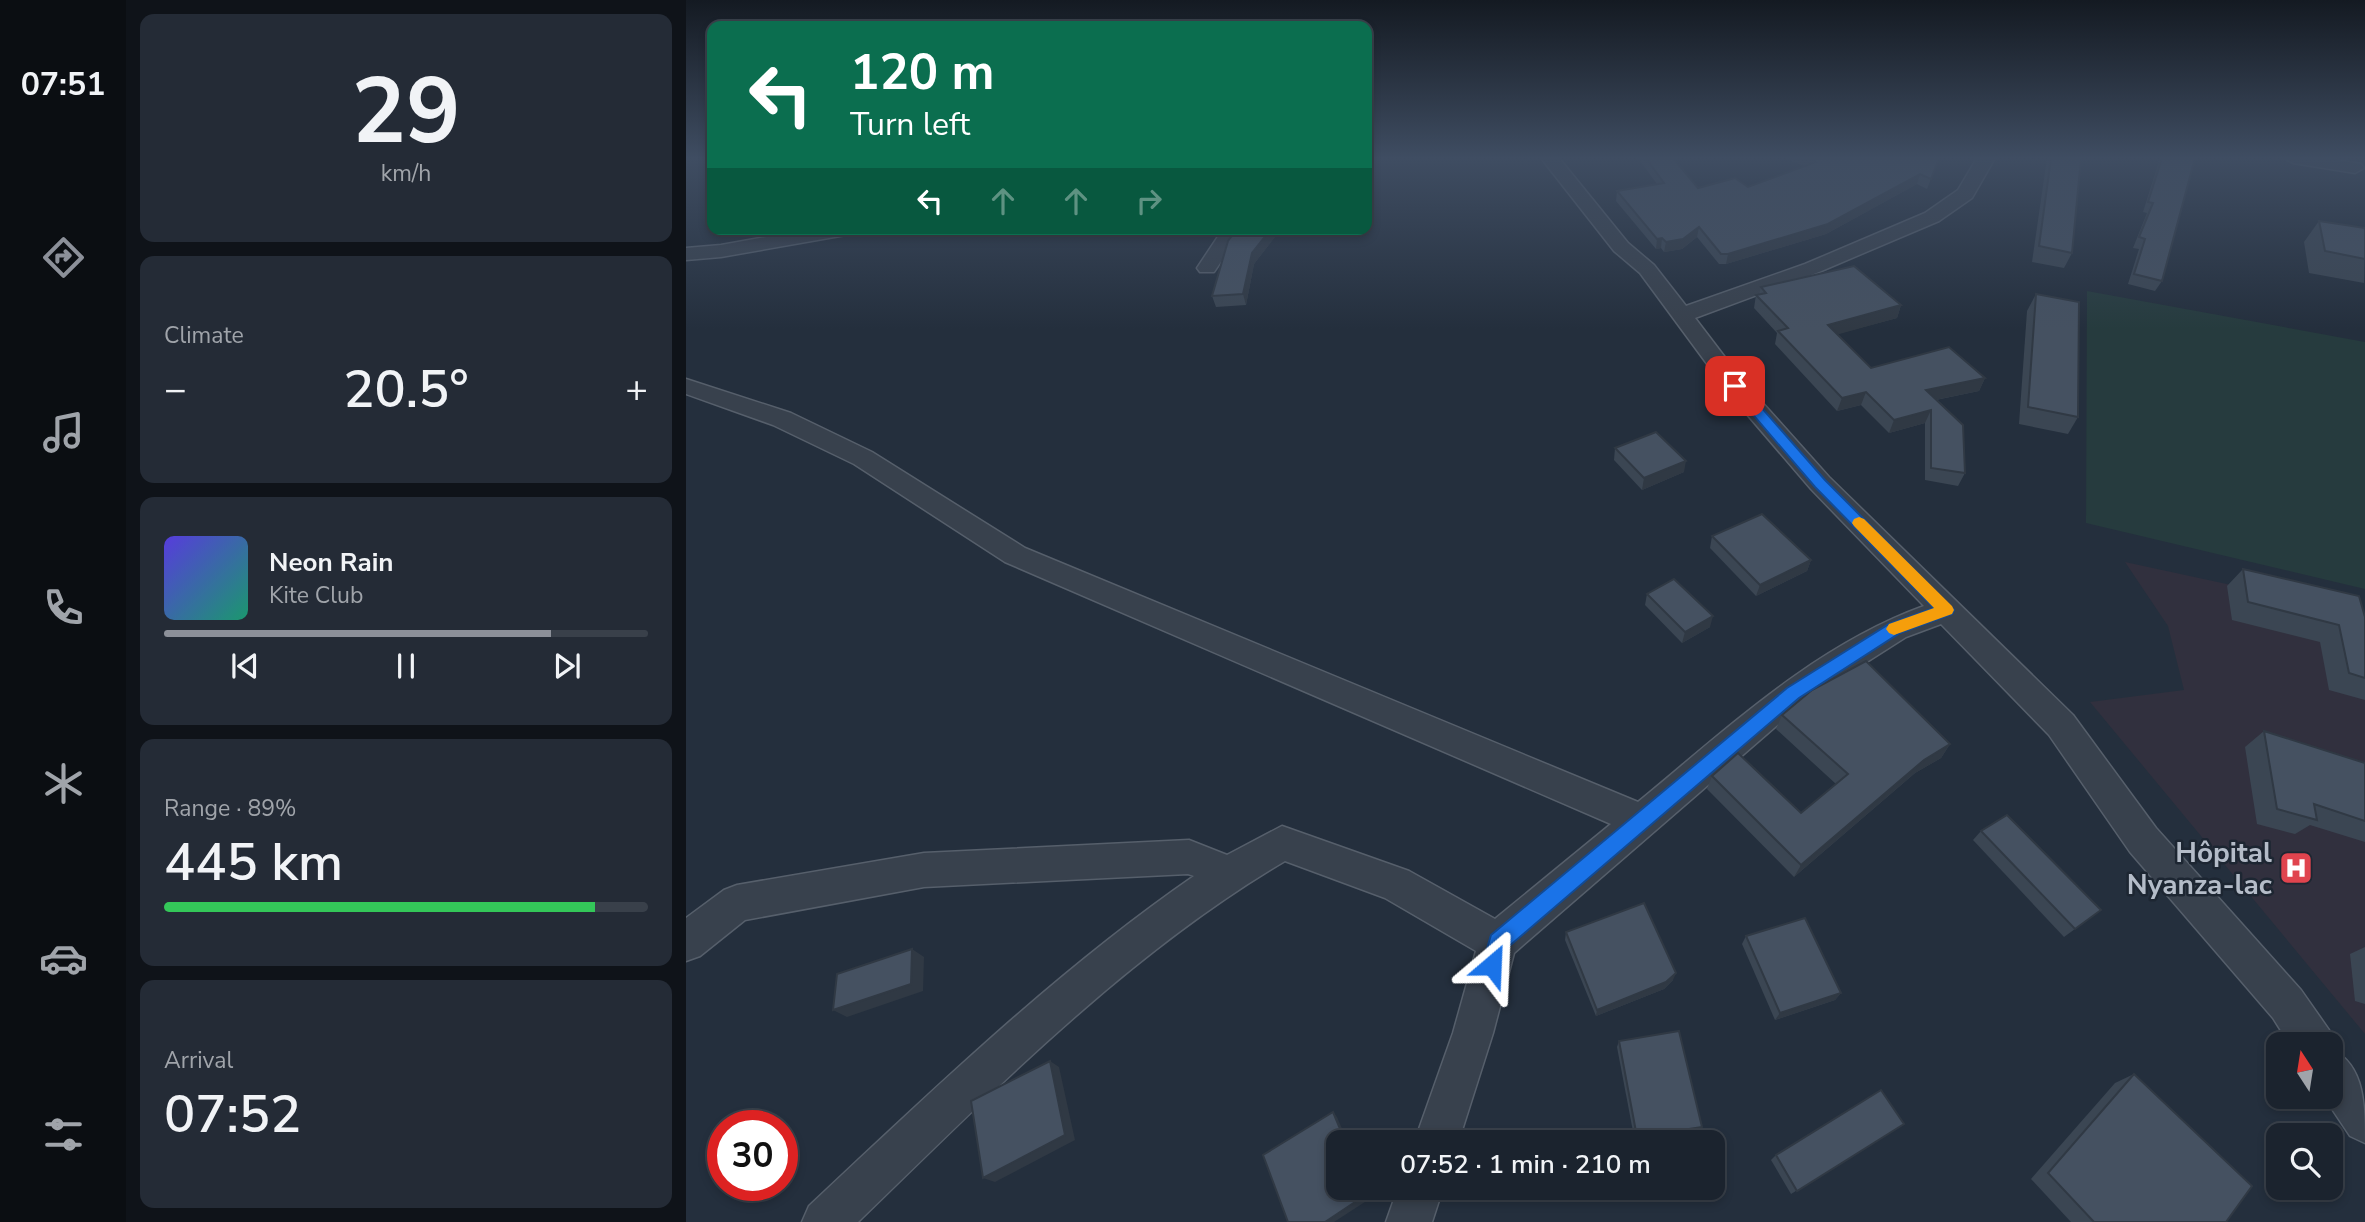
<!DOCTYPE html>
<meta charset="utf-8">
<style>
body{margin:0;font-family:"Nunito Sans",sans-serif;background:#242b36;color:#f1f3f6;height:100vh;display:flex;flex-direction:column;font-size:26px;white-space:nowrap}
*{box-sizing:border-box;margin:0}
p{font-size:23px;color:#a0a4aa}
.icon{flex:none;width:38px;height:38px;fill:none;stroke:currentColor;stroke-width:2;stroke-linecap:round;stroke-linejoin:round}
.map{position:relative;flex:1;overflow:hidden}
.drawer{display:flex;flex-direction:column;gap:14px;padding:14px;background:#0f1319;width:560px}
.drawer>*{flex:none}
.banner{position:absolute;left:21px;top:21px;width:665px;height:214px;border-radius:14px;box-shadow:0 4px 10px #0003,0 0 0 2px #39404a;background:#0b6e4f;color:#fff;overflow:hidden}
.needle{width:46px;rotate:348deg}
.fabs{position:absolute;left:1580px;top:1032px;display:grid;gap:14px}
.fabs a{display:grid;place-items:center;width:77px;height:77px;border-radius:14px;background:#1b232e;box-shadow:0 4px 10px #0003,0 0 0 2px #39404a;font-size:35px}
.speed{position:absolute;left:21px;top:1110px;display:flex;gap:14px;font-size:35px;font-weight:700;text-align:center}
.speed>*{display:grid;place-content:center;width:91px;height:91px;border-radius:50%;background:#1b232e;box-shadow:0 4px 10px #0003,0 0 0 2px #39404a;line-height:1}
.speed .limit{border:10px solid #d22;background:#fff;color:#111}
.pin{position:absolute;display:grid;place-items:center;width:60px;height:60px;color:#fff;margin:-30px;border-radius:14px;box-shadow:0 4px 10px #0006}
.me{position:absolute;width:77px;margin:-38px;rotate:26deg;stroke-linejoin:round;filter:drop-shadow(0 0 5px #0008)}
.turn{display:flex;align-items:center;gap:24px;height:147px;padding:0 28px;font-size:32px}
.turn .icon{width:91px;height:91px;stroke-width:2.5}
.turn b{display:block;font-size:49px;line-height:60px}
.lanes{display:flex;align-items:center;height:66px;padding:0 28px;background:#0003;justify-content:center;gap:35px;direction:ltr}
.lanes .off{opacity:.35}
.big{font-size:52px;font-weight:600;line-height:1.1}
.drawer .card{flex:1;display:flex;flex-direction:column;justify-content:center;gap:10px;min-width:0;padding:0 24px;border-radius:14px;background:#242b36}
.drawer .dial{align-items:center;gap:0}
.dial b{font-size:91px;line-height:1}
.song{display:flex;align-items:center;gap:21px}
.cover{width:84px;height:84px;border-radius:10px;background:linear-gradient(135deg,hsl(250 70% 55%),hsl(160 70% 35%))}
.played{height:7px;border-radius:4px;background:linear-gradient(90deg,#8c9099 80%,#39404a 80%)}
.keys{display:flex;justify-content:space-around;direction:ltr}
.heat{display:flex;justify-content:space-between;align-items:center;font-size:38px;direction:ltr}
.charge{height:10px;border-radius:5px;background:linear-gradient(90deg,#34c759 89%,#39404a 0)}
.trip{position:absolute;left:640px;top:1130px;width:399px;height:70px;border-radius:14px;background:#1b232e;box-shadow:0 4px 10px #0003,0 0 0 2px #39404a;font-weight:600;line-height:70px;text-align:center}
main{display:flex;flex:1;min-height:0}
.dock{display:flex;flex-direction:column;width:126px;justify-content:space-around;align-items:center;background:#0b0e12;color:#a0a4aa}
.dock .icon{width:49px;height:49px}
.dock .on{color:#8c9099}
.dock b{font-size:32px;color:#f1f3f6}
.map>svg:first-child{display:block}
</style>
<main>
<nav class="dock">
<b>07:51</b>
<svg class="icon on" aria-label="directions" viewBox="0 0 24 24"><path d="M12 3l9 9-9 9-9-9zM9 14v-3h6M13 9l2 2-2 2"/></svg>
<svg class="icon" aria-label="music" viewBox="0 0 24 24"><path d="M9 18V5l10-2v13"/><circle cx="6" cy="18" r="3"/><circle cx="16" cy="16" r="3"/></svg>
<svg class="icon" aria-label="phone" viewBox="0 0 24 24"><path d="M5 4h4l2 5-3 2q2 4 5 5l2-3 5 2v4C11 20 4 13 5 4z"/></svg>
<svg class="icon" aria-label="climate" viewBox="0 0 24 24"><path d="M12 3v18M4 7l16 10M4 17L20 7"/></svg>
<svg class="icon" aria-label="car" viewBox="0 0 24 24"><path d="M5 17H2v-5l4-1 3-4h7l3 4 3 1v5h-3M9 17h6M6 11h13"/><circle cx="7" cy="17" r="2"/><circle cx="17" cy="17" r="2"/></svg>
<svg class="icon" aria-label="filters" viewBox="0 0 24 24"><path d="M4 7h16M4 17h16"/><circle cx="9" cy="7" r="2"/><circle cx="15" cy="17" r="2"/></svg>
</nav>
<section class="drawer">
<div class="card dial"><b>29</b><p>km/h</p></div>
<div class="card"><p>Climate</p>
<div class="heat"><a>−</a><b class="big">20.5°</b><a>+</a></div>
</div>
<div class="card">
<div class="song"><i class="cover"></i><div><b>Neon Rain</b><p>Kite Club</p></div></div>
<div class="played"></div>
<div class="keys"><svg class="icon" aria-label="previous" viewBox="0 0 24 24"><path d="M18 5L8 12l10 7zM5 5v14"/></svg><svg class="icon" aria-label="pause" viewBox="0 0 24 24"><path d="M8 5v14M16 5v14"/></svg><svg class="icon" aria-label="next" viewBox="0 0 24 24"><path d="M6 5l10 7-10 7zM19 5v14"/></svg></div>
</div>
<div class="card"><p>Range · 89%</p><b class="big">445 km</b><div class="charge"></div></div>
<div class="card"><p>Arrival</p><b class="big">07:52</b></div>
</section>
<div class="map">
<svg width="1679" height="1222" viewBox="0 0 1679 1222">
<rect width="100%" height="100%" fill="#242f3d"/>
<!-- medical -->
<polygon fill="#31303e" points="1439,562 1679,614 1679,1034 1404,702 1498,690 1482,626"/>
<!-- green -->
<polygon fill="#263b3e" points="1401,291 1679,342 1679,589 1400,523"/>
<g fill="none" stroke-linecap="round" stroke-linejoin="round">
<defs>
<g id="street">
<path d="M855,158H873L942,243L968,265L1000,306L1119,264L1239,213L1272,190L1291,158H1309L1286,198L1253,221L1133,272L1009,318L1057,381L1143,477L1387,715L1470,828L1615,990L1643,1030L1649,1045L1647,1050C1679,1066 1679,1107 1679,1143L1664,1136L1638,1097H1645V1045H1604L1587,1018L1444,852L1363,735L1255,624L1220,637L1118,702L828,953L807,1033L772,1143H728L767,1033L790,951L699,898L599,861C441,954 303,1095 172,1222H116L123,1206C246,1091 369,972 508,876L502,874L238,887L59,920L14,956L0,961V918L38,890L51,885L238,853L503,840L541,855L596,826L723,871L809,919L925,824L319,562L168,464L87,425L0,394V379L105,413L186,452L339,548L952,802C1041,729 1128,646 1238,606L1125,489L1041,391L954,273L928,251Z"/>
<polygon points="1598,158 1638,158 1675,164 1678,168 1669,173 1607,163"/>
<polygon points="125,229 170,229 160,235 35,257 0,260 0,248 35,245"/>
<polygon points="537,229 557,229 528,272 514,272 511,268"/>
<polygon points="712,1188 757,1188 746,1222 700,1222"/>
</g>
</defs>
<!-- street casing -->
<use href="#street" stroke="#565f6b" stroke-width="3"/>
<!-- street -->
<use href="#street" fill="#38414d" fill-rule="evenodd"/>
</g>
<!-- wall -->
<g fill="#3b4653">
<polygon points="952,158 987,158 1012,188 1062,187 1118,166 1099,158 1253,158 1241,189 1231,184 1140,234 1040,264 1033,264 1011,237 996,249 978,252 975,248 970,249 930,201 931,191 971,184"/>
<polygon points="1361,158 1395,158 1386,253 1378,268 1346,262"/>
<polygon points="1474,158 1509,158 1476,281 1469,291 1442,284 1453,249 1447,248 1461,213 1457,212"/>
<polygon points="1633,221 1679,228 1678,283 1623,273 1618,242"/>
<polygon points="551,229 595,229 568,264 560,305 530,307 526,296"/>
<polygon points="1075,287 1215,305 1211,318 1151,334 1185,368 1299,378 1293,391 1250,400 1279,473 1272,486 1239,480 1239,423 1203,433 1175,405 1151,411 1089,344 1091,333 1068,308 1070,295 1073,294"/>
<polygon points="1350,294 1392,417 1382,434 1333,424 1341,311"/>
<polygon points="929,448 998,472 956,490 928,460"/>
<polygon points="1026,536 1125,560 1121,571 1070,596 1024,548"/>
<polygon points="1557,569 1679,617 1679,700 1643,690 1634,642 1546,620 1541,586"/>
<polygon points="961,594 1024,627 996,643 959,605"/>
<polygon points="1096,715 1264,744 1255,758 1229,773 1108,877 1021,789 1026,776 1115,813 1150,784 1090,729"/>
<polygon points="1578,731 1679,763 1679,842 1624,825 1609,834 1571,824 1559,747"/>
<polygon points="1295,831 1415,910 1378,937 1287,840"/>
<polygon points="880,932 987,980 978,989 910,1016 879,940"/>
<polygon points="1060,936 1155,993 1149,1000 1089,1020 1056,944"/>
<polygon points="1679,947 1679,1004 1669,1001 1664,954"/>
<polygon points="933,1041 1016,1127 1012,1131 949,1142 931,1047"/>
<polygon points="1448,1074 1540,1222 1385,1222 1345,1179 1429,1083"/>
<polygon points="1218,1124 1105,1194 1085,1160 1090,1155"/>
</g>
<!-- shaded-wall -->
<g fill="#303944">
<polygon points="1234,174 1231,184 1140,234 1040,264 1042,254"/>
<polygon points="1013,227 1011,237 996,249 978,252 980,242"/>
<polygon points="585,229 595,229 568,264 560,305 557,294 566,253"/>
<polygon points="976,238 975,248 970,249 971,239"/>
<polygon points="1215,305 1211,318 1139,338 1142,325"/>
<polygon points="1299,378 1293,391 1234,403 1240,390"/>
<polygon points="1180,392 1175,405 1151,411 1156,398"/>
<polygon points="1245,410 1239,423 1203,433 1208,420"/>
<polygon points="1000,461 998,472 956,490 958,478"/>
<polygon points="1125,560 1121,571 1070,596 1074,585"/>
<polygon points="1027,616 1024,627 996,643 999,632"/>
<polygon points="1264,744 1255,758 1229,773 1108,877 1115,865 1238,760"/>
<polygon points="226,949 238,957 237,991 161,1017 147,1010"/>
<polygon points="990,973 987,980 978,989 910,1016 911,1010"/>
<polygon points="1155,993 1149,1000 1089,1020 1094,1013"/>
<polygon points="364,1061 373,1067 389,1140 309,1182 297,1178"/>
<polygon points="647,1112 651,1117 662,1143 660,1143"/>
<polygon points="679,1188 681,1188 685,1198 648,1222 639,1222"/>
</g>
<!-- building -->
<g fill="#455161" stroke="#303944" stroke-width="2">
<polygon points="960,158 987,158 1012,188 1049,178 1062,187 1130,162 1121,158 1253,158 1245,179 1234,174 1142,224 1042,254 1035,254 1013,227 997,239 980,242 976,238 971,239 931,191 978,183"/>
<polygon points="1365,158 1395,158 1386,253 1353,246"/>
<polygon points="1476,158 1509,158 1476,281 1448,274 1459,239 1453,237 1467,203 1462,202"/>
<polygon points="1633,221 1679,228 1679,259 1639,251"/>
<polygon points="551,229 585,229 566,253 557,294 526,296 542,241"/>
<polygon points="1168,266 1215,305 1142,325 1185,368 1263,347 1299,378 1240,390 1277,425 1279,473 1245,468 1245,410 1208,420 1180,392 1156,398 1092,331 1102,328 1070,295 1080,293 1075,287"/>
<polygon points="1350,294 1393,302 1392,417 1342,407"/>
<polygon points="970,432 1000,461 958,478 929,448"/>
<polygon points="1076,514 1125,560 1074,585 1026,536"/>
<polygon points="1557,569 1673,596 1679,617 1679,678 1663,673 1653,625 1562,602"/>
<polygon points="988,579 1027,616 999,632 961,594"/>
<polygon points="1180,661 1264,744 1238,760 1115,865 1026,776 1052,753 1115,813 1162,774 1096,715 1126,690"/>
<polygon points="1578,731 1679,763 1679,821 1628,804 1631,820 1591,809"/>
<polygon points="1321,815 1415,910 1389,929 1295,831"/>
<polygon points="958,903 990,973 980,982 911,1010 880,932"/>
<polygon points="1119,918 1155,993 1094,1013 1060,936"/>
<polygon points="226,949 225,984 147,1010 151,974"/>
<polygon points="993,1031 1016,1127 951,1137 933,1041"/>
<polygon points="364,1061 379,1135 297,1178 285,1101"/>
<polygon points="1448,1074 1566,1186 1540,1222 1408,1222 1362,1173"/>
<polygon points="1195,1090 1218,1124 1111,1191 1090,1155"/>
<polygon points="647,1112 660,1143 653,1143 653,1188 679,1188 681,1194 639,1222 602,1222 577,1155"/>
</g>
<!-- sky -->
<linearGradient id="sky" x2="0" y2="1"><stop stop-color="#141a22"/><stop offset="0.48" stop-color="#3f4d62"/><stop offset="1" stop-color="#3f4d62" stop-opacity="0"/></linearGradient>
<rect width="1679" height="329" fill="url(#sky)"/>
<!-- route -->
<polygon fill="#1a73e8" stroke="#114b97" stroke-width="2" points="1049,382 1054,383 1139,480 1268,610 1266,614 1214,633 1113,698 821,948 813,972 806,975 799,972 796,965 805,935 1101,688 1203,624 1248,608 1129,487 1045,389 1045,383"/>
<!-- slow -->
<polygon fill="#f59e0b" points="1173,517 1178,519 1266,606 1268,610 1266,614 1208,635 1203,633 1200,629 1203,624 1248,608 1168,526 1166,523 1168,519"/>
<!-- icons -->
<defs>
<symbol id="hospital-square" viewBox="-11 -11 22 22"><rect x="-9" y="-9" width="18" height="18" rx="4" fill="#e0444e" stroke="#1d2632"/><path d="M-5-5h3v3.5h4V-5h3V5h-3V1.5h-4V5h-3Z" fill="#fff"/></symbol>
</defs>
<g fill-rule="evenodd">
<use href="#hospital-square" x="1591" y="849" width="38" height="38"/>
</g>
<g text-anchor="middle" stroke-width="5" stroke-linejoin="round" paint-order="stroke">
<!-- near-poi labels -->
<g font-size="28" font-weight="bold" fill="#b4bcc8" stroke="#1d2632" text-anchor="end">
<text x="1586" y="862">Hôpital<tspan x="1586" dy="32">Nyanza-lac</tspan></text>
</g>
</g>
</svg>
<div class="fabs">
<a><svg class="needle" viewBox="-14 -14 28 28"><path d="M0-13l5 13h-10z" fill="#e53935"/><path d="M0 13l5-13h-10z" fill="#a0a4aa"/></svg></a>
<a><svg class="icon" aria-label="search" viewBox="0 0 24 24"><circle cx="10" cy="10" r="6"/><path d="M15 15l6 6"/></svg></a>
</div>
<div class="speed"><div class="limit">30</div></div>
<div class="pin" style="left:1049px;top:386px;background:#d93025"><svg class="icon" aria-label="arrive" viewBox="0 0 24 24"><path d="M6 21V4h12l-3 4 3 4H6"/></svg></div>
<svg class="me" style="left:806px;top:965px" viewBox="-20 -20 40 40"><path d="M0-17L14 15 0 8-14 15z" fill="#1a73e8" stroke="#fff" stroke-width="4"/></svg>
<div class="trip">07:52 · 1 min · 210 m</div>
<div class="banner">
<div class="turn"><svg class="icon" aria-label="left" viewBox="0 0 24 24"><path d="M17 20v-9H6M10 6l-5 5 5 5"/></svg><div><b>120 m</b>Turn left</div></div>
<div class="lanes"><svg class="icon" aria-label="left" viewBox="0 0 24 24"><path d="M17 20v-9H6M10 6l-5 5 5 5"/></svg><svg class="icon off" aria-label="ahead" viewBox="0 0 24 24"><path d="M12 20V5M6 11l6-6 6 6"/></svg><svg class="icon off" aria-label="ahead" viewBox="0 0 24 24"><path d="M12 20V5M6 11l6-6 6 6"/></svg><svg class="icon off" aria-label="right" viewBox="0 0 24 24"><path d="M7 20v-9h11M14 6l5 5-5 5"/></svg></div>
</div>
</div>
</main>
